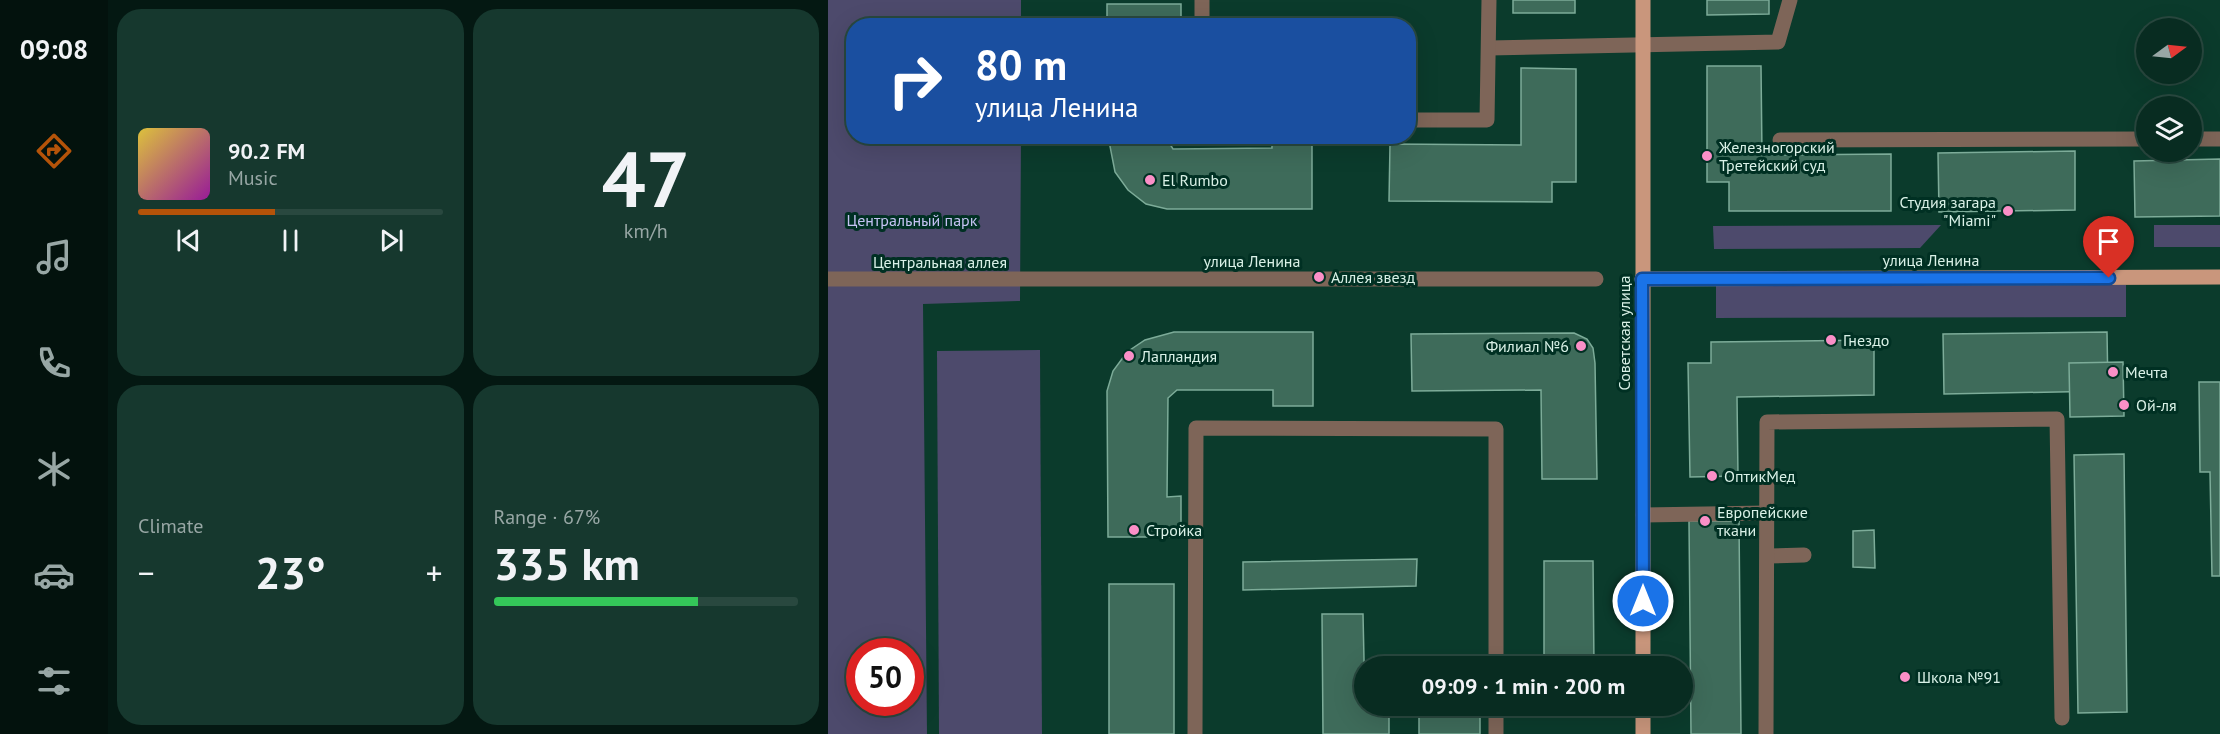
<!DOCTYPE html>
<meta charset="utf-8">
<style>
body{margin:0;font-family:"PT Sans",sans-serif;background:#16382e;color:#f1f3f6;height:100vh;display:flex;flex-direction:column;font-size:22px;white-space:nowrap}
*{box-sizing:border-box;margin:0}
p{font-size:20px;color:#98a7a5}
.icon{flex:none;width:33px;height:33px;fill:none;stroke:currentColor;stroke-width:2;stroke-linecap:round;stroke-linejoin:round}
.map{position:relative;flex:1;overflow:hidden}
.drawer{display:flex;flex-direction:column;gap:9px;padding:9px;background:#041812;width:720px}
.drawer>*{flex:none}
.banner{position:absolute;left:18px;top:18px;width:570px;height:126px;border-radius:24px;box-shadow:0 6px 24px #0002,0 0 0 2px #29483f;background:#1a4fa0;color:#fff;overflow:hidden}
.needle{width:39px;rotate:75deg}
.tools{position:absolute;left:1308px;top:18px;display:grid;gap:12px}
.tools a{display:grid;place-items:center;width:66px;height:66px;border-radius:50%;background:#082c21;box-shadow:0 6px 24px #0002,0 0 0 2px #29483f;font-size:30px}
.speed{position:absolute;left:18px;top:638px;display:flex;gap:12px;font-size:30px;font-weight:700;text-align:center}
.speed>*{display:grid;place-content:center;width:78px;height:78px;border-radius:50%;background:#082c21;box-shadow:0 6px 24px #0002,0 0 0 2px #29483f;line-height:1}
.speed .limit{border:9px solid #d22;background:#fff;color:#111}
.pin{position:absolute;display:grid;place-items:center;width:51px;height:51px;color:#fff;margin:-62px -26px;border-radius:50% 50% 50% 0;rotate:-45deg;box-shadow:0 0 6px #0007}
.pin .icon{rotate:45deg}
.me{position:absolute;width:66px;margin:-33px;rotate:0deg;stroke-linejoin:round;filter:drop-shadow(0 0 4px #0008)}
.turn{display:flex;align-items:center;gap:21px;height:126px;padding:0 30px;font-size:27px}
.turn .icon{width:78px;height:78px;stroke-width:2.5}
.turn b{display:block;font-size:42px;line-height:51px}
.big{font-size:45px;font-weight:800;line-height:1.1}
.drawer .card{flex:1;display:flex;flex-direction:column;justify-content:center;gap:9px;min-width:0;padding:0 21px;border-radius:24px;background:#16382e}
.drawer .dial{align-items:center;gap:0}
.dial b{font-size:78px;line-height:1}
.song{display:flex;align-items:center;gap:18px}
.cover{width:72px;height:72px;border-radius:9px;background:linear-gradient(135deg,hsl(50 70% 55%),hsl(300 70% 35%))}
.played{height:6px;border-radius:3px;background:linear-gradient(90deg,#b45309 45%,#29483f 45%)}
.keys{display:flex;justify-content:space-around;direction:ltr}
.heat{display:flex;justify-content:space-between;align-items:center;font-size:33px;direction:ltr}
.charge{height:9px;border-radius:4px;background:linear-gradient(90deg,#34c759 67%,#29483f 0)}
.drawer .tiles{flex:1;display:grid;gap:9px;grid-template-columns:repeat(2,1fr)}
.trip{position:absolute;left:526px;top:656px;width:339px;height:60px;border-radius:30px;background:#082c21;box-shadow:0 6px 24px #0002,0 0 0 2px #29483f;font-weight:800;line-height:60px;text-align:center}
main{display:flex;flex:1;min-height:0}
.tab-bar{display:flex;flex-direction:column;width:108px;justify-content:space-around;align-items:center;background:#03120d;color:#98a7a5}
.tab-bar .icon{width:42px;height:42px}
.tab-bar .current{color:#b45309}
.tab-bar b{font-size:27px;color:#f1f3f6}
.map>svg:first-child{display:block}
</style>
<main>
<nav class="tab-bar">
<b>09:08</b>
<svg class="icon current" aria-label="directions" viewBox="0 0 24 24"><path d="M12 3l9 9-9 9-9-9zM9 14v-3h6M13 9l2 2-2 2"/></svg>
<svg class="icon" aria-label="music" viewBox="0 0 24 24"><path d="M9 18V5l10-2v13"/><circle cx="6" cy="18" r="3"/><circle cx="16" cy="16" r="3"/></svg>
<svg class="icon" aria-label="phone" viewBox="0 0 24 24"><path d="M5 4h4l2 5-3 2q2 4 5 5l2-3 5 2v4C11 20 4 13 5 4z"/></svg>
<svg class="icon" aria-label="climate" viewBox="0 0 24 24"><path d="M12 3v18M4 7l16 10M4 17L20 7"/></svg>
<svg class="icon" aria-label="car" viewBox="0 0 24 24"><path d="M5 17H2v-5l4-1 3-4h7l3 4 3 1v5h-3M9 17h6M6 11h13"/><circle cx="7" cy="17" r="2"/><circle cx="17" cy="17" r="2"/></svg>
<svg class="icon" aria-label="filters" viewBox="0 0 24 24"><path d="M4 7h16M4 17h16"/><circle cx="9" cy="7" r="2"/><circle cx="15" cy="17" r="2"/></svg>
</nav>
<section class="drawer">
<div class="tiles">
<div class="card">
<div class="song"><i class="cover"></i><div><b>90.2 FM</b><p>Music</p></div></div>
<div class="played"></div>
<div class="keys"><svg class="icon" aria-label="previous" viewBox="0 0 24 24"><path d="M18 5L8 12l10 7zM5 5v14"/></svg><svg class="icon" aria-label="pause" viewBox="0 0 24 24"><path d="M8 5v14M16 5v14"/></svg><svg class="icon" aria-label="next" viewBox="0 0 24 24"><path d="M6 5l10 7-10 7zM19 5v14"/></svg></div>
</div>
<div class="card dial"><b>47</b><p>km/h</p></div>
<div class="card"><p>Climate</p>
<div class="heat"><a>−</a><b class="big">23°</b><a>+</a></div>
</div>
<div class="card"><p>Range · 67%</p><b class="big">335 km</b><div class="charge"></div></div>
</div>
</section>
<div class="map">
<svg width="1392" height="734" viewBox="0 0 1392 734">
<rect width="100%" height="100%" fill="#0b3b2c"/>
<!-- green -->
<g fill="#4d4a6c" fill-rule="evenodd">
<path d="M0,0H193V25L26,26V136L193,137L192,301L95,304L99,734H0ZM32,651H82V702H32Z"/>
<polygon points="1113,225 1092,248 886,249 885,226"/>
<rect x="1326" y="225" width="66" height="22"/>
<polygon points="1298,285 1298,317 888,318 888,286"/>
<polygon points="212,350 214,734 111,734 109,351"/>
</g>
<!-- building -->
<g fill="#3e6b5a" stroke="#7dac99" stroke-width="1.5">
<rect x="685" y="0" width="62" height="13"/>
<polygon points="879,0 941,0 941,14 879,15"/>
<rect x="279" y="4" width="74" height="22"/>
<rect x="476" y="24" width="99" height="2"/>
<polygon points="879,66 933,66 934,155 1063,154 1063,211 901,211 901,182 879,182"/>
<polygon points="693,68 748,69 748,182 724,182 724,202 561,201 562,144 693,145"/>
<polygon points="280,136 337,136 345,149 444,148 444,136 484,136 484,209 339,209 318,204 300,190 287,172"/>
<polygon points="1247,151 1247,210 1111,212 1110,153"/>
<polygon points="1392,159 1392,216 1307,217 1306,161"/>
<polygon points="346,332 485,332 485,406 445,406 445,390 349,390 340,398 339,497 353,496 353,537 280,537 279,391 285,371 299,352 317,340"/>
<polygon points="1279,332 1280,391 1116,394 1115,334"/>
<polygon points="746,333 759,339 765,348 767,363 769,479 714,479 713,390 584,391 583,334"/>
<polygon points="1046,340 1046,395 909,397 910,476 862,477 860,363 883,363 883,342"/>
<polygon points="1295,362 1296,416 1242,417 1241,363"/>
<polygon points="1371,382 1392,382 1392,576 1384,576 1382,472 1372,472"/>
<polygon points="1296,454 1299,712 1250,713 1246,455"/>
<polygon points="861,521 911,521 913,734 863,734"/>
<polygon points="1046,530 1047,568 1025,567 1025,531"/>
<polygon points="589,559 588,586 415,590 415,562"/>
<polygon points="716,561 765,561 766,666 716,666"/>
<rect x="281" y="584" width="65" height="150"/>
<polygon points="494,614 535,614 537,705 561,705 561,734 495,734"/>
<rect x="591" y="705" width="61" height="29"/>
</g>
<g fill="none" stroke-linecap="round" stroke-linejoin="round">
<!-- minor -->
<g stroke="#7e6558" stroke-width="15">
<polyline points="374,26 374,0"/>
<polyline points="661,48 950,42 962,0"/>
<polyline points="580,120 659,120 661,0"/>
<polyline points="1364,139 1392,139"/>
<polyline points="952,140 1318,139"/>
<polyline points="0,279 768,279"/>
<polyline points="815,515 940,513"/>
<polyline points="940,556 976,555"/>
<polyline points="668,705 668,734"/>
<polyline points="367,734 368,428 668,429 668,666"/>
<polyline points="938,734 939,422 1229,419 1234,718"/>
</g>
<!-- major -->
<g stroke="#c9967c" stroke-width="15">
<polyline points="815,0 815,666"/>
<polyline points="814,279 1392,277"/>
<polyline points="815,734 815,705"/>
</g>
</g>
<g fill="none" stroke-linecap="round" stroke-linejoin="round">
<defs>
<polyline id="route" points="815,601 814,279 1281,278"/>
</defs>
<!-- route casing -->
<use href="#route" stroke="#114b97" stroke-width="15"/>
<!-- route -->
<use href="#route" stroke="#1a73e8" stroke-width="10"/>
</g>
<!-- markers -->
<g fill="#fa8fc7" stroke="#003023" stroke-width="2">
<circle cx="879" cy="156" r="6"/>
<circle cx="322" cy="180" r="6"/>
<circle cx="1180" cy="211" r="6"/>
<circle cx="491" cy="277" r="6"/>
<circle cx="1003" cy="340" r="6"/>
<circle cx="753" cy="346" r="6"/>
<circle cx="301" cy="356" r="6"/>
<circle cx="1285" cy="372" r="6"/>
<circle cx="1296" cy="405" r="6"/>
<circle cx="884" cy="476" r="6"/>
<circle cx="877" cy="521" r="6"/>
<circle cx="306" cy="530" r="6"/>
<circle cx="1077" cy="677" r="6"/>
</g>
<g text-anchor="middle" stroke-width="6" stroke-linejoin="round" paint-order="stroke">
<!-- poi labels -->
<g font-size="16" fill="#d9f1e7" stroke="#003023" text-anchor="start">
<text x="891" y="153">Железногорский<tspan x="891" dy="18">Третейский суд</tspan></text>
<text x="334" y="186">El Rumbo</text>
<text x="1168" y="208" text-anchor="end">Студия загара<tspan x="1168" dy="18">"Miami"</tspan></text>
<text x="503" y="283">Аллея звезд</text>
<text x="1015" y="346">Гнездо</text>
<text x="741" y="352" text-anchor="end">Филиал №6</text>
<text x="313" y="362">Лапландия</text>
<text x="1297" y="378">Мечта</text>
<text x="1308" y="411">Ой-ля</text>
<text x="896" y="482">ОптикМед</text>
<text x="889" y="518">Европейские<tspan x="889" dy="18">ткани</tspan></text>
<text x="318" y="536">Стройка</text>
<text x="1089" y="683">Школа №91</text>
</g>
<!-- park labels -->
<g font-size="16" fill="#c5c2f3" stroke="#003023">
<text x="84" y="226">Центральный парк</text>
</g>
<!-- street labels -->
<g font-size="16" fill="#d9f1e7" stroke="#003023">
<text x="1103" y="266">улица Ленина</text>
<text x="424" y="267">улица Ленина</text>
<text x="112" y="268">Центральная аллея</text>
<text transform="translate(796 333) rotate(-90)" y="6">Советская улица</text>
</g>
</g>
</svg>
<div class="tools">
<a><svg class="needle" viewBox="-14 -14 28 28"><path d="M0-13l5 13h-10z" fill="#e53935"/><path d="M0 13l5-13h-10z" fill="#98a7a5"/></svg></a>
<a><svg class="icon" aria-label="layers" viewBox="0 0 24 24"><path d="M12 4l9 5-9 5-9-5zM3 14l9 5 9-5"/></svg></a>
</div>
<div class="speed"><div class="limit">50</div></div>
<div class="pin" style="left:1281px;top:278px;background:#d93025"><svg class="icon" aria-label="arrive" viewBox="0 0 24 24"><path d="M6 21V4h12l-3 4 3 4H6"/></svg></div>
<svg class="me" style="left:815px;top:601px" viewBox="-20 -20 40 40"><circle r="17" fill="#1a73e8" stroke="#fff" stroke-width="3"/><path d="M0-11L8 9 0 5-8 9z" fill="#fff"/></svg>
<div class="trip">09:09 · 1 min · 200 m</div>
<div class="banner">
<div class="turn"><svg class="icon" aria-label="right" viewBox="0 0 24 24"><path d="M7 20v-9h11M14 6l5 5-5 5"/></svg><div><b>80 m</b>улица Ленина</div></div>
</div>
</div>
</main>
